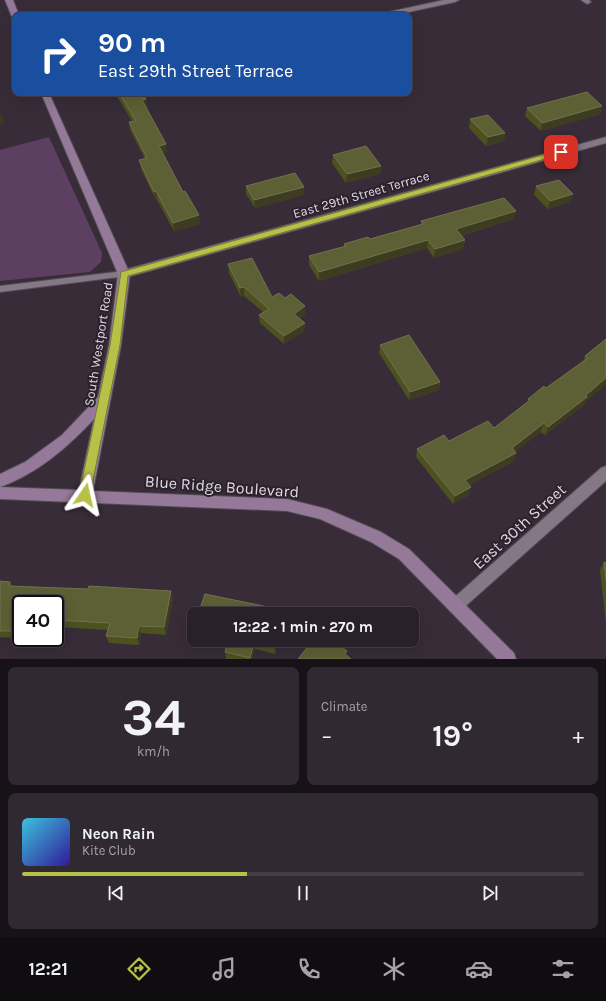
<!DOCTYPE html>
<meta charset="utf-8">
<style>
body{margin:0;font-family:Karla,sans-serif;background:#312932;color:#f1f3f6;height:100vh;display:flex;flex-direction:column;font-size:15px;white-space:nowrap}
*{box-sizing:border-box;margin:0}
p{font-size:13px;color:#a5a3a8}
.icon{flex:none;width:22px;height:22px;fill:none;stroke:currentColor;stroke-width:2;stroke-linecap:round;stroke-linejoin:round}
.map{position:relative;height:659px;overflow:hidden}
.drawer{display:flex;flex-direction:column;gap:8px;padding:8px;background:#171217;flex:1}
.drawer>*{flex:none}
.guide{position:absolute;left:12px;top:12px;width:400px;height:84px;border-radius:8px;box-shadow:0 4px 16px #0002,0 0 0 1px #453e47;background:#1a4fa0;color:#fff;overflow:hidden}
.speed{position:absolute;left:12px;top:595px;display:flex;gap:8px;font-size:20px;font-weight:700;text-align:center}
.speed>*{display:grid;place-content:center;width:52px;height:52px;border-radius:50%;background:#29212a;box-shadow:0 4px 16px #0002,0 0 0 1px #453e47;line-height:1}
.speed .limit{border:2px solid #111;border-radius:6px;background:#fff;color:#111}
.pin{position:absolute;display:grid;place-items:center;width:34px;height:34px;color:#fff;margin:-17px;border-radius:8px;box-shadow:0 2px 6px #0006}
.me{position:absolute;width:44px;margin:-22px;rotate:11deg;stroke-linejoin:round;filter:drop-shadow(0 0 3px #0008)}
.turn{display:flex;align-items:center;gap:14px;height:84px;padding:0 20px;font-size:18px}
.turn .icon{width:52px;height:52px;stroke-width:2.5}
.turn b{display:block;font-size:28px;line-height:34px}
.big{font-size:30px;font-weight:700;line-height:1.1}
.drawer .widget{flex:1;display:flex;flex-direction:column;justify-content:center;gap:6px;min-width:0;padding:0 14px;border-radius:8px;background:#312932}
.drawer .dial{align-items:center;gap:0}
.dial b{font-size:52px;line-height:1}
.song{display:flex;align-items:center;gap:12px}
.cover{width:48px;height:48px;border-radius:6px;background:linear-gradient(135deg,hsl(190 70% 55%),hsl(250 70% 35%))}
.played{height:4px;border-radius:2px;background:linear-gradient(90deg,#b7c148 40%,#453e47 40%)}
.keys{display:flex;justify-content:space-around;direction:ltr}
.heat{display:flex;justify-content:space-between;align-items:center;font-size:22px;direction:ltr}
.drawer .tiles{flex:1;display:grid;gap:8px;grid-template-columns:1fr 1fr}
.widget:last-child{grid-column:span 2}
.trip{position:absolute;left:187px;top:607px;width:232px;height:40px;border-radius:8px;background:#29212a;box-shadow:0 4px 16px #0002,0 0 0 1px #453e47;font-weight:700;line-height:40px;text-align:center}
.dock{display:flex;height:64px;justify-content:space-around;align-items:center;background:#100d11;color:#a5a3a8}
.dock .icon{width:28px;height:28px}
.dock .active{color:#b7c148}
.dock b{font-size:18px;color:#f1f3f6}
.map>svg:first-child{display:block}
</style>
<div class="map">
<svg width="606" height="659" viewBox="0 0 606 659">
<rect width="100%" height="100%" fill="#372c38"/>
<!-- green -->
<polygon fill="#5d4061" points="49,137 102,253 101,262 90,272 0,281 0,150"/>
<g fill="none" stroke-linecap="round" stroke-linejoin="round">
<defs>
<polygon id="lane" points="124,271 128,274 127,276 0,292 0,286"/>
<g id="street">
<polygon points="444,0 459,0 455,2 395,15 380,15 384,13"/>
<polygon points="581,0 589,0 591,2 587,4"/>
<polygon points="606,137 606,143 124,278 120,277 118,274 120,271 124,270"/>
<polygon points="606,466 606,481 460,611 455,613 450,611 447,606 450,601 601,468"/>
</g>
<g id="secondary">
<polygon points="5,0 13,0 19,15 15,15 15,17 12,17"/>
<path d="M41,93H49L130,274L121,345L93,491L287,499L327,509L381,532L409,549L514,653L516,659H497L399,559L371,542L320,519L287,511L0,499V487L79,490L94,419C68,447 37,474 0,487V474L25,462L62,435L98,397L109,345L118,274Z"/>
</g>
</defs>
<!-- lane casing -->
<use href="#lane" stroke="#544b55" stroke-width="2"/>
<!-- street casing -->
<use href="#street" stroke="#544b55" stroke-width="2"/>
<!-- secondary casing -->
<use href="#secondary" stroke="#544b55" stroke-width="2"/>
<!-- lane -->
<use href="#lane" fill="#857886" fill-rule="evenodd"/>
<!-- street -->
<use href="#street" fill="#857886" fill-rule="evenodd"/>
<!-- secondary -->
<use href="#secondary" fill="#957998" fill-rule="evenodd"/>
</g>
<!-- wall -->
<g fill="#4d501f">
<polygon points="115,93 142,93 148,108 146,108 167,152 163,153 200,224 174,231 157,200 156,200 141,169 139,160 145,159 130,130 129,122 132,121"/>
<polygon points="602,106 600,114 541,131 525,116 527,108"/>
<polygon points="470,119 505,133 504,141 486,146 469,128"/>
<polygon points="333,155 381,166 380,174 346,183 332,163"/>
<polygon points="246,186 304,187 304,195 255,208 246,194"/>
<polygon points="536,186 571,202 548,209 534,195"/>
<polygon points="516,211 514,219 461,236 465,240 463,249 434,258 427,248 319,281 309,265 309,256 344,247 344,244 370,239 421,225 421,221"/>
<polygon points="228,264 272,297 305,315 299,319 305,323 304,331 284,344 260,323 259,315 263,312 244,296 241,297 229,273"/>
<polygon points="606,339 606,384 586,401 584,405 545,435 541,432 515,451 514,461 469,485 469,495 453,504 416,457 417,449 449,441 494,428 527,403 528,399 546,388 583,361 585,356"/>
<polygon points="380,345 440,382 439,390 409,400 379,353"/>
<polygon points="604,562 606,563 606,625 600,570"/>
<polygon points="0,581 10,582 12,586 173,598 166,635 141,633 139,645 109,643 106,636 108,630 56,627 56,629 55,629 55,604 21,604 21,627 19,627 16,638 0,637"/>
<polygon points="210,640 278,640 275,654 255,649 252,659 226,659 225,652 227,644"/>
</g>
<!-- shaded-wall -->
<g fill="#3e3c20">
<polygon points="146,99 148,108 143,109 142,100"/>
<polygon points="602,106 600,114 541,131 542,123"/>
<polygon points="0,115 2,115 4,123 0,124"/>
<polygon points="505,133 504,141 486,146 488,137"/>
<polygon points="166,144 167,152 160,154 159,146"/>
<polygon points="381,166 380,174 346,183 347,174"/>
<polygon points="304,187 304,195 255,208 254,200"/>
<polygon points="156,191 157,200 156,200 154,192"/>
<polygon points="573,194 571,202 548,209 550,201"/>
<polygon points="516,211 514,219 454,238 456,229"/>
<polygon points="199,215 200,224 174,231 173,223"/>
<polygon points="428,240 427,248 319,281 319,272"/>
<polygon points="465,240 463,249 434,258 435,249"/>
<polygon points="244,287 244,296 241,297 240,288"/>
<polygon points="305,306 305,315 294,322 294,314"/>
<polygon points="305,323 304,331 284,344 284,336"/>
<polygon points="606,378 606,384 586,401 584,405 545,435 548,427"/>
<polygon points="440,382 439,390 409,400 410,392"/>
<polygon points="544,423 541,432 510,456 512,448"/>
<polygon points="516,453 514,461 463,488 465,480"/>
<polygon points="471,487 469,495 453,504 455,496"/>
<polygon points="171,591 173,598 166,635 164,627"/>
<polygon points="15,620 19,627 16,638 12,631"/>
<polygon points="139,626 141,633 139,645 137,638"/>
<polygon points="276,640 278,640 275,654 274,647"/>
<polygon points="254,642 255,649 252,659 250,659"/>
</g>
<!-- building -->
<g fill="#5d5f34" stroke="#71724f">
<polygon points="587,92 602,106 542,123 527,108"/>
<polygon points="119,93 142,93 146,99 142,100 166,144 159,146 183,192 185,191 199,215 173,223 156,191 154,192 139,160 147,158 129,122 136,121"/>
<polygon points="488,115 505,133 488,137 470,119"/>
<polygon points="366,146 381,166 347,174 333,155"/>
<polygon points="295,173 304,187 254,200 246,186"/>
<polygon points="559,180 573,194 550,201 536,186"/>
<polygon points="504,198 516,211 456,229 465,240 435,249 428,240 319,272 309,256 346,246 344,244 368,237 370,239 423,224 421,221"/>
<polygon points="252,258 272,297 279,293 285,298 291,294 305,306 294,314 305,323 284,336 259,315 269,309 244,287 240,288 228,264"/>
<polygon points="409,335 440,382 410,392 380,345"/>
<polygon points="606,339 606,378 586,395 587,397 548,427 544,423 512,448 516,453 465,480 471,487 455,496 417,449 444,435 449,441 488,421 494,428 530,400 528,399 544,386 546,388 588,358 585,356"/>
<polygon points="604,562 606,563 606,580"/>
<polygon points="0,581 10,582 9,586 88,589 89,586 171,591 164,627 139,626 137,638 106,636 110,623 55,620 55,604 21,604 21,620 15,620 12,631 0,631"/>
<polygon points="205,594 283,610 282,614 198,614"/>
<polygon points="228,640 276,640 274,647 254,642 250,658 225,652"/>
<polygon points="313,640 332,640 347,651 345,654 351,659 298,659"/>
</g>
<!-- route -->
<polygon fill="#b7c148" stroke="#777d2f" points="561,150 563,151 563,154 128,276 120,345 90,495 89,499 85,500 81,499 79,495 110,345 121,272"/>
<g text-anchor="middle" stroke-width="4" stroke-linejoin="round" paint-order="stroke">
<!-- street labels -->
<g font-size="13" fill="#e0d9e1" stroke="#2c222e">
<text transform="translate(361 194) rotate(-16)" y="5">East 29th Street Terrace</text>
<text transform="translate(98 344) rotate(-81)" y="5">South Westport Road</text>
</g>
<!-- near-street labels -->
<g font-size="16" fill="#e0d9e1" stroke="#2c222e">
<text transform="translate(222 486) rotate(4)" y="6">Blue Ridge Boulevard</text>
<text transform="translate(519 526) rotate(-42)" y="6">East 30th Street</text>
</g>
</g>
</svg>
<div class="speed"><div class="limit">40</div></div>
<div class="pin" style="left:561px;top:152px;background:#d93025"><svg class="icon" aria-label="arrive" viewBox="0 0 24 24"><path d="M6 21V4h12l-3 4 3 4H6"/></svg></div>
<svg class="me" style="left:85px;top:495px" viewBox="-20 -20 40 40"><path d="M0-17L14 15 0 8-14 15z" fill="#b7c148" stroke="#fff" stroke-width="4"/></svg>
<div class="trip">12:22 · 1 min · 270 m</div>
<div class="guide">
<div class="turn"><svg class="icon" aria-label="right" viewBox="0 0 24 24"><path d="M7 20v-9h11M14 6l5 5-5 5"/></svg><div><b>90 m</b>East 29th Street Terrace</div></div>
</div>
</div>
<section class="drawer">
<div class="tiles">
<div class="widget dial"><b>34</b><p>km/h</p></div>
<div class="widget"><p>Climate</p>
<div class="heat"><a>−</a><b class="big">19°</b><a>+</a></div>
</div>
<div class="widget">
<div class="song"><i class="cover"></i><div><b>Neon Rain</b><p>Kite Club</p></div></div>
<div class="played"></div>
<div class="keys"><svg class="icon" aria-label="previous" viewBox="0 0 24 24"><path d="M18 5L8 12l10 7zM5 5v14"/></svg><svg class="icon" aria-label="pause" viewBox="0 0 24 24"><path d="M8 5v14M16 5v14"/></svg><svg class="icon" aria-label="next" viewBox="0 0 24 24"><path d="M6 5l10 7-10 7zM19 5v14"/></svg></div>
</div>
</div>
</section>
<nav class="dock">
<b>12:21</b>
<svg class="icon active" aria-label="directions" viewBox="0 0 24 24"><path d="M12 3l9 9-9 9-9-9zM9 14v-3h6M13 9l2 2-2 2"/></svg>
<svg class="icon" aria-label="music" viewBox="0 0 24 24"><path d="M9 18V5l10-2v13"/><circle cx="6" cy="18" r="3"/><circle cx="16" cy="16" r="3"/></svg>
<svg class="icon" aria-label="phone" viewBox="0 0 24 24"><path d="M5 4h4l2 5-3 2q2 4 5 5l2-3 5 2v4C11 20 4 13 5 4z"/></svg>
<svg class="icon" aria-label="climate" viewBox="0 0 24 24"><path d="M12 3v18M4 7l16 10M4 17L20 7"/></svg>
<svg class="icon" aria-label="car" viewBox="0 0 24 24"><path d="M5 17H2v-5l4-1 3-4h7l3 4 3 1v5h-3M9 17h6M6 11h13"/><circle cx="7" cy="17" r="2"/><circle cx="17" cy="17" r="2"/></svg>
<svg class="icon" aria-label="filters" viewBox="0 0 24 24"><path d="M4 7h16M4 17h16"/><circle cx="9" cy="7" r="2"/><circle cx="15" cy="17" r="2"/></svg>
</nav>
